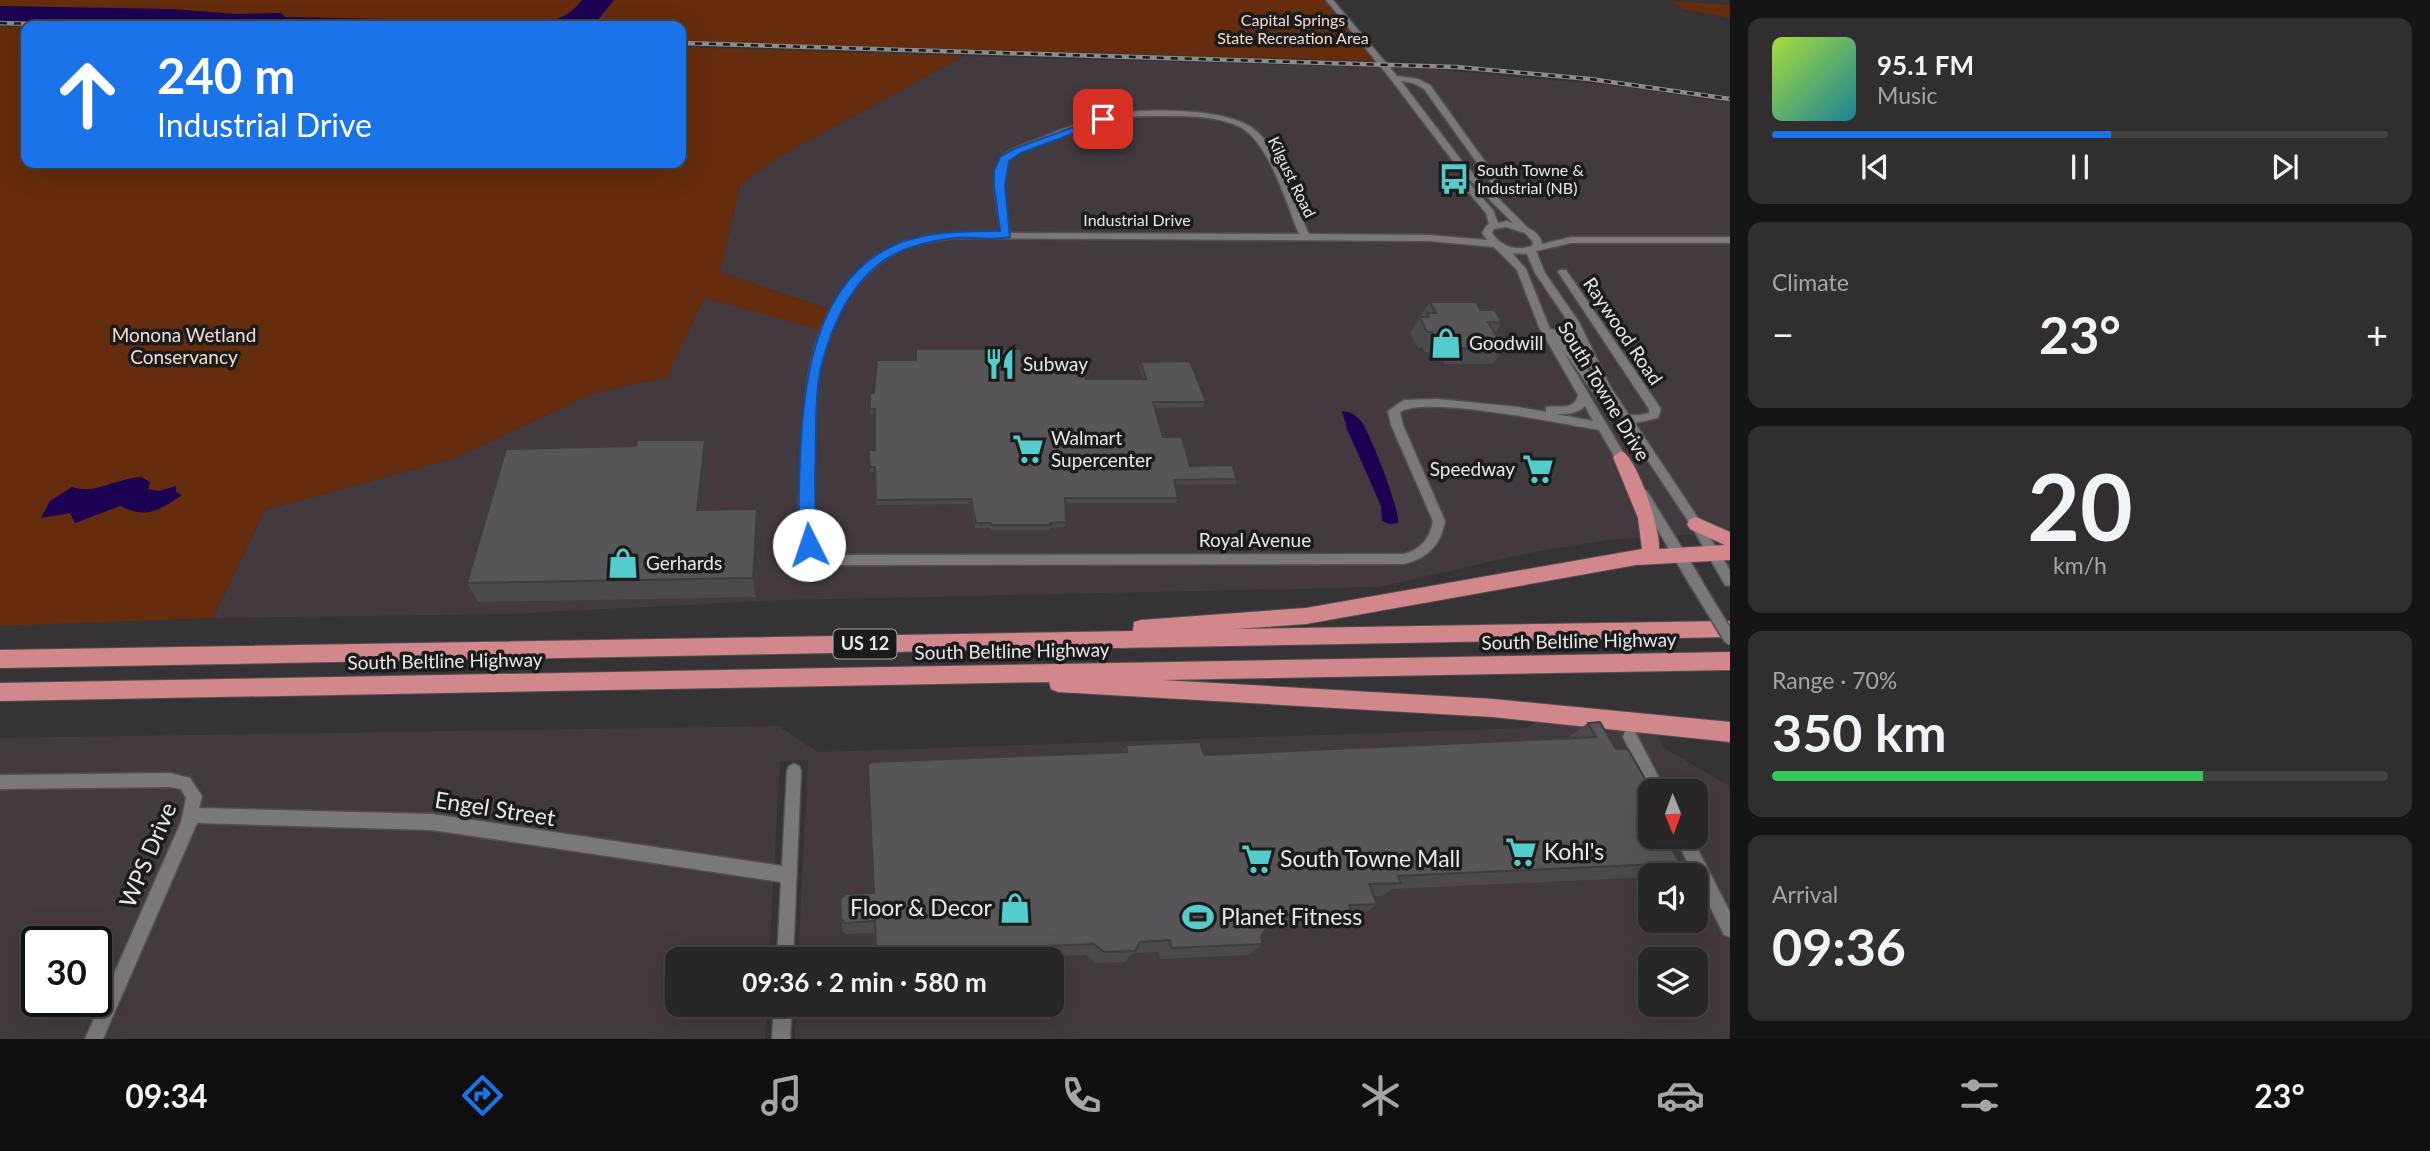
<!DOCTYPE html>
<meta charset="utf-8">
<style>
body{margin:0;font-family:Lato,sans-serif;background:#302e2f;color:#f1f3f6;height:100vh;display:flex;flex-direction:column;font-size:26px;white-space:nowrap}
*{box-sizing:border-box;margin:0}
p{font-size:23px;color:#a5a5a7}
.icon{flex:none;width:38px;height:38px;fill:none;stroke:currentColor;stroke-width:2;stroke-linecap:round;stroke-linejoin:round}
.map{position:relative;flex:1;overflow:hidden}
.details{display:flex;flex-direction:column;gap:18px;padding:18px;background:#161515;width:700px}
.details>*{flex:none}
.hud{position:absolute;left:21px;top:21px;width:665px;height:147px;border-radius:14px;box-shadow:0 7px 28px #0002,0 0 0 2px #444344;background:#1a73e8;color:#fff;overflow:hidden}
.needle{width:46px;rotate:179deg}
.buttons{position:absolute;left:1638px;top:779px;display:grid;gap:14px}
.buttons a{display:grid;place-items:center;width:70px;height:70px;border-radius:14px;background:#282627;box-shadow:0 7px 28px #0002,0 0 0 2px #444344;font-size:35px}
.speed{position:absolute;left:21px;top:926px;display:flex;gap:14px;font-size:35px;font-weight:700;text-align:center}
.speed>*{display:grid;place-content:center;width:91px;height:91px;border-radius:50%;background:#282627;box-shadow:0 7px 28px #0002,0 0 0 2px #444344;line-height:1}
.speed .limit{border:4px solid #111;border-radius:10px;background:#fff;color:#111}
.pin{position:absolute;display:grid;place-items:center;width:60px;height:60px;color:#fff;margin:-30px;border-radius:14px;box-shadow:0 4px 10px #0006}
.me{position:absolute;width:77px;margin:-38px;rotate:356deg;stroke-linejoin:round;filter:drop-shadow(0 0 5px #0008)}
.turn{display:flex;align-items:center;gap:24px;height:147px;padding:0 21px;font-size:32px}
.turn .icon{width:91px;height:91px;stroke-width:2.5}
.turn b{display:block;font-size:49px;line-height:60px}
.big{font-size:52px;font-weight:700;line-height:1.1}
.details .tile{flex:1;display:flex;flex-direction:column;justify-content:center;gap:10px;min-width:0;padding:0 24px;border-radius:14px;background:#302e2f}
.details .dial{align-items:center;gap:0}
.dial b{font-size:91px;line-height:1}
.song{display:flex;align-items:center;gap:21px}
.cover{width:84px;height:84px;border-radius:10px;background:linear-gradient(135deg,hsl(80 70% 55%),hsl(190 70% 35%))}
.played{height:7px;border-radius:4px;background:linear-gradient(90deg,#1a73e8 55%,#444344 55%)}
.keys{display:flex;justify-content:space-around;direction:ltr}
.heat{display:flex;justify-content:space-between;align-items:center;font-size:38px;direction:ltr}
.charge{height:10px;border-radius:5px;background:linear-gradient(90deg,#34c759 70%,#444344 0)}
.trip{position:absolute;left:665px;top:947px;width:399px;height:70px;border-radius:14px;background:#282627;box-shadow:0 7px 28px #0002,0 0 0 2px #444344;font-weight:700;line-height:70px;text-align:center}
.menu{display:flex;height:112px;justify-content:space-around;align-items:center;background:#100f10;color:#a5a5a7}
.menu .icon{width:49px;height:49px}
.menu .active{color:#1a73e8}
.menu b{font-size:32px;color:#f1f3f6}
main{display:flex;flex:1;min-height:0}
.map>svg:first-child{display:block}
</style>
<main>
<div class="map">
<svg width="1730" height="1039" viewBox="0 0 1730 1039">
<rect width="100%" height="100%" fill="#363334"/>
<!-- built -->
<g fill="#433a3f" fill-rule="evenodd">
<polygon points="964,56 1434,69 1626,87 1730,103 1730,532 1607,540 1528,553 1379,587 784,600 506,614 213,618 265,510 455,458 594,393 667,377 704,298 828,309 720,272 740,185 779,157"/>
<path d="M1540,721L1657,732L1665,749L1730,786V1039H795L796,1005L1052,1004V959H798L808,760L780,761L769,959H677V1004L767,1005L765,1039H0V738L778,726L818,752L1526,728ZM1650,791H1696V836H1650ZM1650,875H1696V920H1650ZM37,942H96V1001H37ZM1650,959H1696V1004H1650Z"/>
</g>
<!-- green -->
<g fill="#652c0d">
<polygon points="0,0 1324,0 1375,61 681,41 681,26 172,26 0,21"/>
<polygon points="1669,1 1730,5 1730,18 1683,9"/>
<polygon points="0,27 26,28 26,163 681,163 681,47 964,56 779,157 740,185 720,272 828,309 819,329 704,298 667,377 594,393 455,458 265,510 213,618 0,626"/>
</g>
<!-- water -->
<g fill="#1b0253">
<path d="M582,0H614L598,20L580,26L287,23L172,26L0,21V6L171,9L236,14L281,13L285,17L542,22C560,20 572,14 582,0Z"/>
<path d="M1342,411C1349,411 1356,415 1361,421C1370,433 1400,509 1398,523L1390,524L1382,521L1381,506L1347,429Z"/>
<path d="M141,477L150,482L148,489L159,491L176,486V492L182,495C158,511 147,519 120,506L75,523L70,513L41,518L50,501L72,487C96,495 117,478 141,477Z"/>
</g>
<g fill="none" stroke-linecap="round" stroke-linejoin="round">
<defs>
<g id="minor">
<path d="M1326,0H1333L1397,76L1418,79L1430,85L1504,188V192H1498L1424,89L1413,83L1401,81L1465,165L1528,228C1534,230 1542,238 1542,244L1571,237H1730V243H1571L1536,251L1545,273L1579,322L1610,386L1629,415H1640L1649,413V409L1558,272L1560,270H1566L1659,406L1661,409L1658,418L1635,423L1700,521L1730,570V586L1725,585L1692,527L1621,420L1604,408L1562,349L1630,464L1632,467L1630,470H1622L1599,430C1564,424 1425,395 1400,412L1403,425L1445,521C1441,545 1427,559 1403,564L835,565C812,560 801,550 798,526C798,503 801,480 802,457C804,427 804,397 810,367C818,321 849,270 892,248C926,231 964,232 1001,232C998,212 986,171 1004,155C1012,147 1028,143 1038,139C1062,129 1088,119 1114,114C1147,108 1229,108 1255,130C1279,149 1296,206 1309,234L1429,235L1487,240L1482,233L1487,225L1489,224L1486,213L1463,186L1467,183L1470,184L1493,210L1498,223L1507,221L1513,223L1459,169L1389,77ZM1157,116C1183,116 1214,115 1238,126C1269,140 1286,204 1299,234L1010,233C1007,211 997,184 1008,162C1014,149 1096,122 1113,119C1127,116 1142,116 1157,116ZM1506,227L1525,233L1533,242L1532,246C1515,251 1502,247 1492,233L1494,229ZM955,238L1429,241L1494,247L1517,270L1539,327L1578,395C1575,411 1559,405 1546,407V412L1518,407L1437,399L1404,400L1388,411L1391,425L1433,521C1430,538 1421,550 1403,554L835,555L824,552L814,543C806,516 813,486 814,458C815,428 815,398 820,368C828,322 857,273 898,252C916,243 936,241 955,238ZM1512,253L1527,254L1535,273L1569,323L1599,386L1579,355L1557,330L1550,329L1526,269ZM1585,406L1593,421L1556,414C1567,414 1577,414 1585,406Z"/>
<polygon points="1643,489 1647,491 1701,579 1702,583 1701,587 1696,588 1691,587 1637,494"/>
<polygon points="1630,730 1635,732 1666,791 1650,791 1623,737 1625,732"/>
<polygon points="794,764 799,766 801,771 793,959 777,959 781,882 432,830 197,823 103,1039 85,1039 181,822 186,798 181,789 170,787 0,789 0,775 170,773 190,778 202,796 199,808 432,814 782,866 787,771 789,766"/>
<polygon points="1674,836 1691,836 1730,912 1730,937 1724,935 1696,879 1696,875 1694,875"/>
<polygon points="774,1004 792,1004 790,1039 772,1039"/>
</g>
<g id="highway">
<path d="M1621,451C1637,456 1661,531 1659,549L1725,545L1690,529L1687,524L1690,519L1696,517L1730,532V560L1636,565L1306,624L1235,629L1730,621V637L0,668V650L1133,631L1134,622L1141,620L1306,608L1642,549L1638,518L1613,457Z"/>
<polygon points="1730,652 1730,670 1161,680 1493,699 1730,722 1730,742 1493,717 1058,692 1051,689 1049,682 0,701 0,683"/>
</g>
</defs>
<!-- minor casing -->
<use href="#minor" stroke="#525051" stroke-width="3"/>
<!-- highway casing -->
<use href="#highway" stroke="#525051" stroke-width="2"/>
<!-- minor -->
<use href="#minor" fill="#7b787a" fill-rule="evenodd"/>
<!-- highway -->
<use href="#highway" fill="#d2878c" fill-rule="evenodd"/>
<defs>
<g id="rail">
<polyline points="0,23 107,26"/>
<polyline points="681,43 1456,67 1590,79 1730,99"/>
</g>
</defs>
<!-- rail casing -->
<use href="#rail" stroke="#8d8b8c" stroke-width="4.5"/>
<!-- rail -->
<use href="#rail" stroke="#1c1b1c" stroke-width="2.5" stroke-dasharray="7" stroke-linecap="butt"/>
<defs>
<polyline id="minor-bridge" points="1696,583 1730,639"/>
</defs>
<!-- minor-bridge casing -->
<use href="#minor-bridge" stroke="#525051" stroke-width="15" stroke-linecap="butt"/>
<!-- minor-bridge -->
<use href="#minor-bridge" stroke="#7b787a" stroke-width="12"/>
</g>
<!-- wall -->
<g fill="#4b494c">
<polygon points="1430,302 1481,310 1502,323 1495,333 1504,349 1493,364 1445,364 1439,353 1425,352 1422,347 1418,348 1410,333"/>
<polygon points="916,349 1023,362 1086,379 1143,379 1139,367 1141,362 1206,402 1203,407 1154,408 1163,437 1190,466 1237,479 1235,484 1175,485 1178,498 1176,503 1065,503 1066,522 1064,527 1050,528 1050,530 990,530 990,528 975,528 970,504 876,505 875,472 870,472 869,450 875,450 874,414 870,414 870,393 874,393 916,360"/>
<polygon points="705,440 709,461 704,510 757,509 760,529 756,597 478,602 467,583 636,446"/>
<polygon points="1588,723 1650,836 1680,863 1656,875 1650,875 1650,877 1393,889 1382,896 1374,896 1377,904 1359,917 1347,917 1334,926 1267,927 1261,937 1263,944 1248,955 1160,959 1159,952 1133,953 1125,962 1095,963 1086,955 992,959 875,959 874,933 846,934 842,931 841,919 873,893 868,765 1122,752 1126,745 1204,755 1566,739"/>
</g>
<!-- shaded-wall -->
<g fill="#3d3c3e">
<polygon points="705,440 709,461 702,530 697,510"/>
<polygon points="757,509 760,529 756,597 753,578"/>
</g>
<!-- building -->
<g fill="#575558" stroke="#3d3c3e" stroke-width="2">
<polygon points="1430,302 1476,302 1481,310 1495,310 1502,323 1488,322 1504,349 1456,348 1449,337 1435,337 1432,332 1427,332 1420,317 1429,317 1427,313 1436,313"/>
<polygon points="916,349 1021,349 1023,362 1051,362 1052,369 1084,369 1086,379 1146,379 1141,362 1190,361 1206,402 1153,402 1163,437 1182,437 1190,466 1232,465 1237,479 1174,480 1178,498 1065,498 1066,522 1050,523 1051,525 991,525 991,523 976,523 971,499 876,500 875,467 870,467 869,450 875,450 875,409 870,409 870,393 874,393 877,360 916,360"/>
<polygon points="637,440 705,440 697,510 757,509 753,578 467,583 506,449 636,446"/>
<polygon points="1600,722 1616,749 1628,749 1652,791 1650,791 1650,836 1665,836 1680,863 1398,876 1401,883 1369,884 1377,904 1349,905 1352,914 1267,915 1269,924 1261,937 1263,944 1171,948 1170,940 1140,942 1135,951 1104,952 1094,944 881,953 876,949 875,921 845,923 841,919 840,899 845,894 874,893 868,765 871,762 1127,752 1126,745 1200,742 1204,755 1596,737 1588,723"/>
</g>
<!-- route -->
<path fill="#1a73e8" stroke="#114b97" stroke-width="2" d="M1103,116L1108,119L1107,121L1021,153L1009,161L1005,185L1010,237C993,241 974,237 957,238C941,239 919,244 904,250C857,268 832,322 821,368C814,398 817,444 815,476C815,487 817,545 814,550H803L798,532C801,439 793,291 894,245C926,231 965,231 1000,231L994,185V171L1000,157L1014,149Z"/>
<!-- icons -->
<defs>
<symbol id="bus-bare" viewBox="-9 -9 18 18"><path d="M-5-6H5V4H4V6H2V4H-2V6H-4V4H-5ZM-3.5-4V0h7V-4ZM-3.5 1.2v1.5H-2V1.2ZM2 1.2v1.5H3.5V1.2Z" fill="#53cdcb" stroke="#1c1b1c" stroke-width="2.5" paint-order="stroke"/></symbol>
<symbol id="shop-bare" viewBox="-9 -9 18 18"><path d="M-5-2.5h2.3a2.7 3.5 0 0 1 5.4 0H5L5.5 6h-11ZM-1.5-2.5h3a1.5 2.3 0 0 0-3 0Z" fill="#53cdcb" stroke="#1c1b1c" stroke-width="2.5" paint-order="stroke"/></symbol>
<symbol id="restaurant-bare" viewBox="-9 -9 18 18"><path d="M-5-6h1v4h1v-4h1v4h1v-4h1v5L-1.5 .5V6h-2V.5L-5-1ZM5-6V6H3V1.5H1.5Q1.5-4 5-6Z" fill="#53cdcb" stroke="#1c1b1c" stroke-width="2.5" paint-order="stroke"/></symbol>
<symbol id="supermarket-bare" viewBox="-9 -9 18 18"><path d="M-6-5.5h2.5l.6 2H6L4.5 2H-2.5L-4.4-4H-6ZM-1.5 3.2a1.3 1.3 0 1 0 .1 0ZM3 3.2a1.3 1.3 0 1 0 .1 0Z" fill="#53cdcb" stroke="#1c1b1c" stroke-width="2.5" paint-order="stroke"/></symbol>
<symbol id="stadium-bare" viewBox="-9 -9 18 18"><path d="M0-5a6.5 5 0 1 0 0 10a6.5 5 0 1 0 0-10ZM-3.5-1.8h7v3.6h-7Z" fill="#53cdcb" stroke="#1c1b1c" stroke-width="2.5" paint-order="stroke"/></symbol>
</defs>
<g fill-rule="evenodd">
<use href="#bus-bare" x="1432" y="157" width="44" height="44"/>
<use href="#shop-bare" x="1424" y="321" width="44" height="44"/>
<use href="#restaurant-bare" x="978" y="342" width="44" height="44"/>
<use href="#supermarket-bare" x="1006" y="427" width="44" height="44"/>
<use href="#supermarket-bare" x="1516" y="447" width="44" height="44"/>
<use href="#shop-bare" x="601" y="541" width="44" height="44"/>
<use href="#supermarket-bare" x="1499" y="830" width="44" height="44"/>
<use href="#supermarket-bare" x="1235" y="837" width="44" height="44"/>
<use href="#shop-bare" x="993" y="886" width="44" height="44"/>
<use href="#stadium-bare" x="1176" y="895" width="44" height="44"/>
</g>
<g text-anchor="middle" stroke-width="7" stroke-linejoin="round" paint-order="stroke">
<!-- far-park labels -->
<g font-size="16" fill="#f5dcd1" stroke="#1c1b1c">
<text x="1293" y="26">Capital Springs<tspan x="1293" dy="18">State Recreation Area</tspan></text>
</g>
<!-- far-poi labels -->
<g font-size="16" fill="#e9e7e8" stroke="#1c1b1c" text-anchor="start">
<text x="1477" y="176">South Towne &amp;<tspan x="1477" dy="18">Industrial (NB)</tspan></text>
</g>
<!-- far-street labels -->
<g font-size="16" fill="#e9e7e8" stroke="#1c1b1c">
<text transform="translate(1292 177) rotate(64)" y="6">Kilgust Road</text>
<text x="1137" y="226">Industrial Drive</text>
</g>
<!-- shield labels -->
<rect fill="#1c1b1c" stroke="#acaaab" stroke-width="2" x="833.5" y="629.5" width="63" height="29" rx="5"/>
<g font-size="18" font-weight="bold" fill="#e9e7e8">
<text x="865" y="650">US 12</text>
</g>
<!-- street labels -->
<g font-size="19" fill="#e9e7e8" stroke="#1c1b1c">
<text transform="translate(1623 331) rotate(56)" y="7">Raywood Road</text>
<text transform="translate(1604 391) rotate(59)" y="7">South Towne Drive</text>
<text x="1255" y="547">Royal Avenue</text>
<text transform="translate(1579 641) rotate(-1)" y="7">South Beltline Highway</text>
<text transform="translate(1012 651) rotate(-1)" y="7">South Beltline Highway</text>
<text transform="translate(445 661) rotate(-1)" y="7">South Beltline Highway</text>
</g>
<!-- park labels -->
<g font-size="19" fill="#f5dcd1" stroke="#1c1b1c">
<text x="184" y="342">Monona Wetland<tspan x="184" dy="22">Conservancy</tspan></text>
</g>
<!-- poi labels -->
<g font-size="19" fill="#e9e7e8" stroke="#1c1b1c" text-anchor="start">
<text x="1469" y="350">Goodwill</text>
<text x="1023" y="371">Subway</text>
<text x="1051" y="445">Walmart<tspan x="1051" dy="22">Supercenter</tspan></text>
<text x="1515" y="476" text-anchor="end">Speedway</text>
<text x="646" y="570">Gerhards</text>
</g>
<!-- near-street labels -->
<g font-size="23" fill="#e9e7e8" stroke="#1c1b1c">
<text transform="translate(495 809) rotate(9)" y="8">Engel Street</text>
<text transform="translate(148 855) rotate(-67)" y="8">WPS Drive</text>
</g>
<!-- near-poi labels -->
<g font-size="23" fill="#e9e7e8" stroke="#1c1b1c" text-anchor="start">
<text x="1544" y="860">Kohl's</text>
<text x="1280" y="867">South Towne Mall</text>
<text x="992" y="916" text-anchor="end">Floor &amp; Decor</text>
<text x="1221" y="925">Planet Fitness</text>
</g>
</g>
</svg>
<div class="buttons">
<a><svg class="needle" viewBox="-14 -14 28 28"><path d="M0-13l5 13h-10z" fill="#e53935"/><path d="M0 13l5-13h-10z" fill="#a5a5a7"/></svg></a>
<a><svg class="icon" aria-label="sound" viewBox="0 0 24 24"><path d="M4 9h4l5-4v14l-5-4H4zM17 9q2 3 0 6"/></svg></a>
<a><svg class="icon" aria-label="layers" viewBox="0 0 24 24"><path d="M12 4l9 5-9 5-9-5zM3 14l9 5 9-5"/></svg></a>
</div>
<div class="speed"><div class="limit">30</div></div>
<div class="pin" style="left:1103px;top:119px;background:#d93025"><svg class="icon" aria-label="arrive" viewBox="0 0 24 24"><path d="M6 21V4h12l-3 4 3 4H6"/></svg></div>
<svg class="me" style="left:809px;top:545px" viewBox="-20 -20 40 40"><circle r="19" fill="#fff"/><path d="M0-13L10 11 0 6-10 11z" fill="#1a73e8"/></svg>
<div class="trip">09:36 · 2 min · 580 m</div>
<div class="hud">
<div class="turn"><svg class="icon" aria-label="ahead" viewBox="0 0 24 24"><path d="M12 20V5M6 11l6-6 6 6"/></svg><div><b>240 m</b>Industrial Drive</div></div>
</div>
</div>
<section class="details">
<div class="tile">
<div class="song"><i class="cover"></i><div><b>95.1 FM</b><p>Music</p></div></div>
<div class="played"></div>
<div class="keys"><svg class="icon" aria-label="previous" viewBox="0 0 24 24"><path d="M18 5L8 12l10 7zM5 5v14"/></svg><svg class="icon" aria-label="pause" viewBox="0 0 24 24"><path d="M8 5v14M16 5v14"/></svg><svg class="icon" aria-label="next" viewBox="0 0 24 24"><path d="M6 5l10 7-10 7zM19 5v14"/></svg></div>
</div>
<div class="tile"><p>Climate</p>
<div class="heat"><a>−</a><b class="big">23°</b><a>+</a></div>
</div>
<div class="tile dial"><b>20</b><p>km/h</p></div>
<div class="tile"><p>Range · 70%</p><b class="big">350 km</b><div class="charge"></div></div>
<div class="tile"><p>Arrival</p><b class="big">09:36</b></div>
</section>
</main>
<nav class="menu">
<b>09:34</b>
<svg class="icon active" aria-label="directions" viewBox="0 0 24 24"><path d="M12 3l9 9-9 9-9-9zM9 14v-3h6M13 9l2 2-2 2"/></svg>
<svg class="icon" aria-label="music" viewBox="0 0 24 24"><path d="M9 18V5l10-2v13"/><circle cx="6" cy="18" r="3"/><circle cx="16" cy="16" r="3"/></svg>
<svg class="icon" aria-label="phone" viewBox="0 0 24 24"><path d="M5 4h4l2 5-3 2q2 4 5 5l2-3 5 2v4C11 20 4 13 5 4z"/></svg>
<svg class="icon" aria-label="climate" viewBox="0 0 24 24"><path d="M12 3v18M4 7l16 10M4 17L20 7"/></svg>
<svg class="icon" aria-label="car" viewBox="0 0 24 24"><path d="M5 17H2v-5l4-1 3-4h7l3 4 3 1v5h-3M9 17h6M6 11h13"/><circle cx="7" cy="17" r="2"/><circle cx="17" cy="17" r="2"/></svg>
<svg class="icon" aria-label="filters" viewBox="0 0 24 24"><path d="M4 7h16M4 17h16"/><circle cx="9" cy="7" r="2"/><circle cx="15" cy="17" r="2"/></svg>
<b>23°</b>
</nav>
